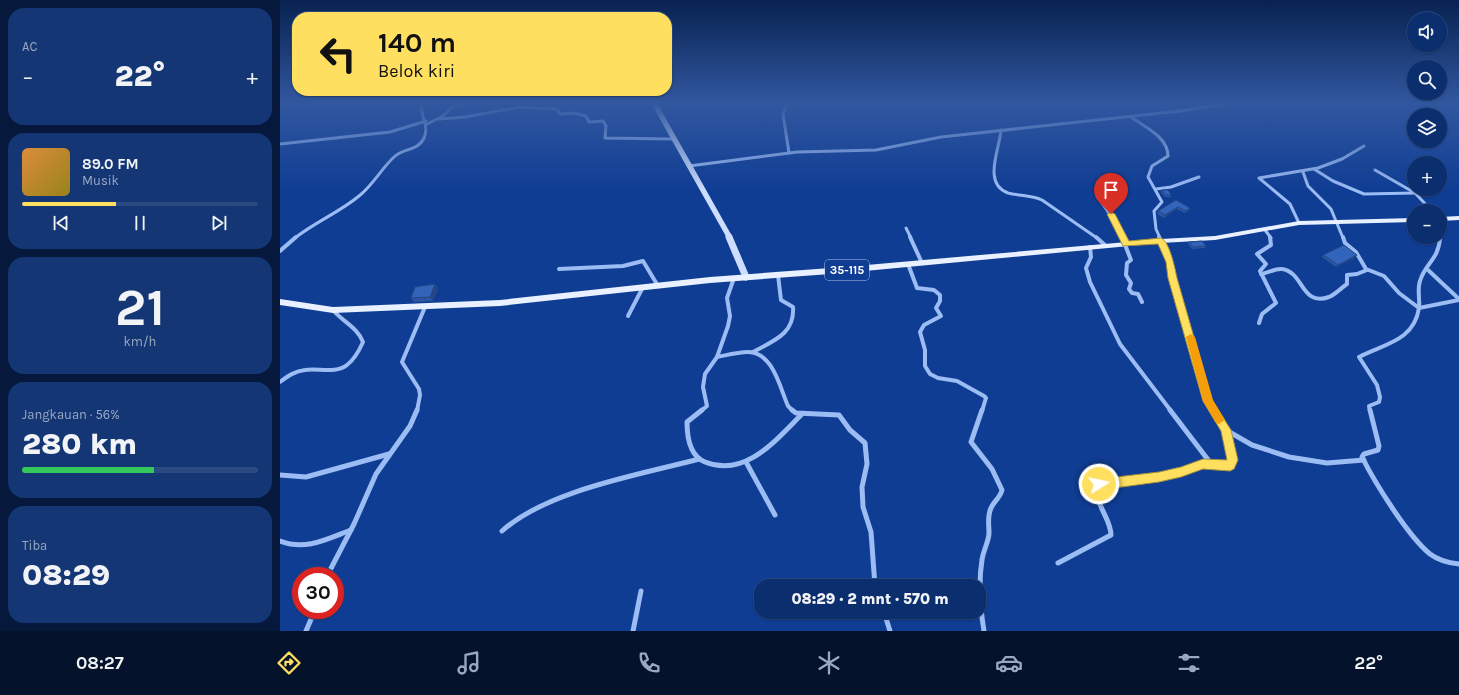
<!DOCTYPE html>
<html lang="id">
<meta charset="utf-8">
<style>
body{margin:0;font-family:Karla,sans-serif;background:#143674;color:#f1f3f6;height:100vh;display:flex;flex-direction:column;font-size:15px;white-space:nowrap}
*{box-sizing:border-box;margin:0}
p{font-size:13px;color:#9aa8c3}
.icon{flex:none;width:22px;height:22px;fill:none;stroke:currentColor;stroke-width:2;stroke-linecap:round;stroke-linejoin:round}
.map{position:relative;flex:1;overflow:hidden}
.side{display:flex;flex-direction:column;gap:8px;padding:8px;background:#06193d;width:280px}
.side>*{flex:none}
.hud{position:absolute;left:12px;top:12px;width:380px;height:84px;border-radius:16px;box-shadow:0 1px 3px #0004,0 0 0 1px #2b4a82;background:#ffdf5f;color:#111;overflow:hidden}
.buttons{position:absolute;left:1127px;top:12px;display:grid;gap:8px}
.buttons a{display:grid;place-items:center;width:40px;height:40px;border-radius:50%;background:#0b2e6f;box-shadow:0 1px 3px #0004,0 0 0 1px #2b4a82;font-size:20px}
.speed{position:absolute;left:12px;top:567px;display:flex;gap:8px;font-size:20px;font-weight:700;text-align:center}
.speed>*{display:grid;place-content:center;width:52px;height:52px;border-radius:50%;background:#0b2e6f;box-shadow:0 1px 3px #0004,0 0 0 1px #2b4a82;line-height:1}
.speed .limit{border:6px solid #d22;background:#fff;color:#111}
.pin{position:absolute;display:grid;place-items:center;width:34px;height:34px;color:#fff;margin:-41px -17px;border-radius:50% 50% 50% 0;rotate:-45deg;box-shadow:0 0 4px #0007}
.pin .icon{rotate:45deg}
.me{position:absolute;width:44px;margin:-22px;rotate:80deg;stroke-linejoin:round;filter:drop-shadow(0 0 3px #0008)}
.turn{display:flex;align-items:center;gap:14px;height:84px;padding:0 20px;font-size:18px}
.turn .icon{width:52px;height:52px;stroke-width:2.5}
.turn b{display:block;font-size:28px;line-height:34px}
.big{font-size:30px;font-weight:800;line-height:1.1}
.side .widget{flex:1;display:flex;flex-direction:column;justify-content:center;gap:6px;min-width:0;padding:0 14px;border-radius:16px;background:#143674}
.side .dial{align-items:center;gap:0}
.dial b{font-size:52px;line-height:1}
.song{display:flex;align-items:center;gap:12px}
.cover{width:48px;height:48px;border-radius:6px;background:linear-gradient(135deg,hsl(30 70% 55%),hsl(50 70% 35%))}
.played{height:4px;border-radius:2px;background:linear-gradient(90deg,#ffdf5f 40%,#2b4a82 40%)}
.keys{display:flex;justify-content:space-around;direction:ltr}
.heat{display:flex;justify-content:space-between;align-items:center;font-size:22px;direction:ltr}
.charge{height:6px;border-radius:3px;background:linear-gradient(90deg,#34c759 56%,#2b4a82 0)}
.trip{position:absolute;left:474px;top:579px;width:232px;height:40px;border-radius:16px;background:#0b2e6f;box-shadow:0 1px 3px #0004,0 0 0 1px #2b4a82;font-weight:800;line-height:40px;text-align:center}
.menu{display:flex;height:64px;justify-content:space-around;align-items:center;background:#04122c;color:#9aa8c3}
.menu .icon{width:28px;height:28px}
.menu .active{color:#ffdf5f}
.menu b{font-size:18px;color:#f1f3f6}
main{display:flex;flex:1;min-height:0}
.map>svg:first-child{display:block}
</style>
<main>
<section class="side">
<div class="widget"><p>AC</p>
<div class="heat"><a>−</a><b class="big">22°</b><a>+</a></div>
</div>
<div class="widget">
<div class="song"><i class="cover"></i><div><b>89.0 FM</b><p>Musik</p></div></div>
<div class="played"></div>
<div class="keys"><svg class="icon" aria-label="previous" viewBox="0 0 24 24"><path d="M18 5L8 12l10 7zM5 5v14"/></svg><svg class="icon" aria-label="pause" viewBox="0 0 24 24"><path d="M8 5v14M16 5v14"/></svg><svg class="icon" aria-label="next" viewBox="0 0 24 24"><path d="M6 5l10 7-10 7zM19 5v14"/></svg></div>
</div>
<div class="widget dial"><b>21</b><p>km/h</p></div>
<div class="widget"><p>Jangkauan · 56%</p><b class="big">280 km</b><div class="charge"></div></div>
<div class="widget"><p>Tiba</p><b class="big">08:29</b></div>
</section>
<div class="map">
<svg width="1179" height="631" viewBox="0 0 1179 631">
<rect width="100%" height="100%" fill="#0f3d94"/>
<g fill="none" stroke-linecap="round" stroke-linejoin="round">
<!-- street-far2 -->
<g stroke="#9cbcf4" stroke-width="3">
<polyline points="508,103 503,114 509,153"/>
<polyline points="175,105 208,103"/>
<path d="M851,117C865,127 888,137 888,156L872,166L868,177L882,202L874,211L876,229L880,238"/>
<polyline points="159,119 185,117 240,107 277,109 280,114 295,113 306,116 309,122 323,121 326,126 325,138 394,139"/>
<polyline points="147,124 163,116 177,103"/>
<path d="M721,130C720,148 702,184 728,193C740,196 751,195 762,200L817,238"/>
<polyline points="0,144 110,132 146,121"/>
<polyline points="409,166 517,152 596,150 661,137 900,111 951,103"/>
<polyline points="1034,169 1053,181 1084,194 1135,193"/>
<polyline points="1095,170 1135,193 1152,211"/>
<polyline points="1023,172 1028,186 1051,209 1063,238"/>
<polyline points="876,189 891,187 919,177"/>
<polyline points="817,196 833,219 843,238"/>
<polyline points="1019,223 1010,204 979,178 1038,168 1062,159 1084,146"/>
<polyline points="626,228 631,238"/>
<polyline points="985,230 991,238"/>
<path d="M15,238C35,222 60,212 79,196C93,185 101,169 114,157C123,148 138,151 144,138C150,125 139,115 142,103"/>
</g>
<!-- street-far1 -->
<g stroke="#9cbcf4" stroke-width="4">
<polyline points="630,237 642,263"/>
<polyline points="816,237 826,246"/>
<polyline points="842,237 851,260 847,263 846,275 851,283 849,289 852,293 858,294 862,302"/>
<polyline points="879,237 890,263 928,401 934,411"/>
<polyline points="1063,237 1065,243 1076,252 1086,269 1104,276 1119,293 1139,308 1179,300"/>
<polyline points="810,247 811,257 806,268 810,282 840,344 891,411"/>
<polyline points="0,251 16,237"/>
<polyline points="628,264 637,288 654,290 660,295 660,301 656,308 661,316 644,325 640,332 645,350 645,366 650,374 658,378 677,381 704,396 706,398 702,411"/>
<polyline points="279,269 343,266 363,261 378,286"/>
<polyline points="1148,270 1179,299"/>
<path d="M981,274C988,273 996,268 1002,269C1024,272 1021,307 1049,297C1056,294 1061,288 1067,284V275L1077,274L1087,270"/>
<polyline points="348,316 363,287"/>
<polyline points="979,323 982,314 996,303 980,271 986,264 977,254 991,245 990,237"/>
<path d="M473,352C493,341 515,334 513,307L501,300L498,275"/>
<path d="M437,357C447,355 458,352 468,352C493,352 500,388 508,406L513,411"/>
<path d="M0,382C8,376 15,371 25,370C38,368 56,374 67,365C75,359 79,351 83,342C77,327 63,322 53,310"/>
<polyline points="137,411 140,395 139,389 122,362 145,307"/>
<polyline points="421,411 427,406 423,387 425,374 437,357 448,326 450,316 447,298 454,278"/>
<path d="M1090,411L1089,406L1099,402L1100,397L1097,385L1079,357C1104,344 1134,341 1139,308C1140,299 1137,289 1140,281C1145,263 1159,260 1160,237"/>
</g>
<!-- street -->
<g stroke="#9cbcf4" stroke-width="5">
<path d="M422,410L407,422C407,436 410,456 425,462C465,478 495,441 521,415"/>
<polyline points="512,410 516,413 559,415 570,430 585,443 587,464 582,487 583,507 591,532 595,586"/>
<path d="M702,410L691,442L712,469L722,490C720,498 714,501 711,508C707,517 709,524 709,533C709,541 703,551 702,560C698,584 700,607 704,631"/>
<polyline points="890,410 932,465"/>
<polyline points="933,410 946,430 972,445 1009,457 1047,463 1084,460"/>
<path d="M1090,410L1099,446L1098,450L1084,454L1082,457C1095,483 1128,536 1150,554C1158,560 1169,563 1179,564"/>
<polyline points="466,462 495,515"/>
<polyline points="0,475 26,477 109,454"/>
<path d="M222,531C268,490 359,475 419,459"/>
<path d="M0,541C26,551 47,539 71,530"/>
<path d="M778,563L831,535C831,517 812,503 819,484L879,477L901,472L923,464L950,466L952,456L946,430"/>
<polyline points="47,576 74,524 96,474 130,426 137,410"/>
<polyline points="604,612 610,631"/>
<polyline points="26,631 35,610"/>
<polyline points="353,631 361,591"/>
</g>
<!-- secondary-far1 -->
<polyline stroke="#ccddfd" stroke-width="5.5" points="374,103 450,238"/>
<!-- secondary -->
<polyline stroke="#ccddfd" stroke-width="7" points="449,237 466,277"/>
<!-- primary -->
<g fill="#e9f0ff" fill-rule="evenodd">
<polygon points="1179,216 1179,220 1160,221 1160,217"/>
<polygon points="1134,218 1134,222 1019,225 935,240 881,243 564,273 430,283 220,306 53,313 0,305 0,299 53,307 220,300 430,277 564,267 881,239 935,236 1019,221"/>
</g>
</g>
<!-- wall -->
<g fill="#2c56a2">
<polygon points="882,190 891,195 891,197 885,197 881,192"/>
<polygon points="896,200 909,211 905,213 897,209 884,218 877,214 878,211"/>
<polygon points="909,242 926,246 925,248 912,249 908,244"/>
<polygon points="1043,255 1075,258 1056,267 1042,257"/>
<polygon points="155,284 158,289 153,301 134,302 131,298"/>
</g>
<!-- shaded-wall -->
<g fill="#244684">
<polygon points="898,207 897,209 884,218 885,215"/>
<polygon points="910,208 909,211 905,213 906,211"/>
<polygon points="1077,255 1075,258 1056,267 1058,265"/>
<polygon points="155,284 158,289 153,301 150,297"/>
</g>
<!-- building -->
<g fill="#3364bc" stroke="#244684">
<polygon points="882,190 888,190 891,195 886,195"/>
<polygon points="896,200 910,208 906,211 898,207 885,215 878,211"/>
<polygon points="922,241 926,246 913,247 909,242"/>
<polygon points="1064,245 1077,255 1058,265 1043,255"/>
<polygon points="155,284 150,297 131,298 135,287"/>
</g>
<!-- sky -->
<linearGradient id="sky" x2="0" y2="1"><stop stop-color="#082251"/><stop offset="0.54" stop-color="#31579f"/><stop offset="1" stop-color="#31579f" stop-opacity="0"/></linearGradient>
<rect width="1179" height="191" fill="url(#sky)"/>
<!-- route -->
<path fill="#ffdf5f" stroke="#a6913e" d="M831,212L835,214L849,241L881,238C890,242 895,269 897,278L932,400L951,430L958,460L954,469L950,471L923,469L901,477L879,482L819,490L815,488L813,484L815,481L819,479L879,472L901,467L923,459L947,460L941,431L923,401L888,278L886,262L878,244L843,246L827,214Z"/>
<!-- slow -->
<polygon fill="#f59e0b" points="911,334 915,337 933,400 945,420 939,424 936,423 923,401 906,337"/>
<g text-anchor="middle" stroke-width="4" stroke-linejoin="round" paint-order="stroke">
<!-- shield labels -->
<rect fill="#0f3d94" stroke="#b7c5df" stroke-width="1" x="545" y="260" width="44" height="20" rx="3"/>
<g font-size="12" font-weight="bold" fill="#fff">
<text x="567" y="274">35-115</text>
</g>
</g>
</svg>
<div class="buttons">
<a><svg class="icon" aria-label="sound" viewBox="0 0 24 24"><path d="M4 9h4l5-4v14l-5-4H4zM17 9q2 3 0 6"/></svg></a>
<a><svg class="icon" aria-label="search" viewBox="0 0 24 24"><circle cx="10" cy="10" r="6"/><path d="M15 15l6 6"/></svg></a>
<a><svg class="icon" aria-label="layers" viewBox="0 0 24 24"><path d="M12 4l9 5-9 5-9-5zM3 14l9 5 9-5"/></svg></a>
<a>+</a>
<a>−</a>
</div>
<div class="speed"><div class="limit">30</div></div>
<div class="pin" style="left:831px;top:214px;background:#d93025"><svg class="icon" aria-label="arrive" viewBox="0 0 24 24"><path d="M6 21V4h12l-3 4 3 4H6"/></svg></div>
<svg class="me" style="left:819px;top:484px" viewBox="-20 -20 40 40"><circle r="17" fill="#ffdf5f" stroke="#fff" stroke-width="3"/><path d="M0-11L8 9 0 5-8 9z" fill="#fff"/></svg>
<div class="trip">08:29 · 2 mnt · 570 m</div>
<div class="hud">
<div class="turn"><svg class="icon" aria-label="left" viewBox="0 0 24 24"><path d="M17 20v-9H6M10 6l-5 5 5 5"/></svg><div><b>140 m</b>Belok kiri</div></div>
</div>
</div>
</main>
<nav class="menu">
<b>08:27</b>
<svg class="icon active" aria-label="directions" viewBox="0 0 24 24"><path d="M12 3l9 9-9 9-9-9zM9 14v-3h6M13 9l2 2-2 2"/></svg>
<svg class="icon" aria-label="music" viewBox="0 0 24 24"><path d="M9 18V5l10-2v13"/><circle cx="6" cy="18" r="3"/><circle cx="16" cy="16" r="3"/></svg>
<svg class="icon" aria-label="phone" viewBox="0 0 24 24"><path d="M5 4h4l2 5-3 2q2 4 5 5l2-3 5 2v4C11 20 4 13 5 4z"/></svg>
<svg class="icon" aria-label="climate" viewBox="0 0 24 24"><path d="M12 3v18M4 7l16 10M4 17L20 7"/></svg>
<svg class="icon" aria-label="car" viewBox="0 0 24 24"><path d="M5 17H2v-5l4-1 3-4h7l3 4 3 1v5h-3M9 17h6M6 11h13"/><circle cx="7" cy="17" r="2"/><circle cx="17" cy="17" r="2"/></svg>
<svg class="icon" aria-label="filters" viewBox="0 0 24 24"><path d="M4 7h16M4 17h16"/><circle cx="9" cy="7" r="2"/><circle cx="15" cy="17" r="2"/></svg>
<b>22°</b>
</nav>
